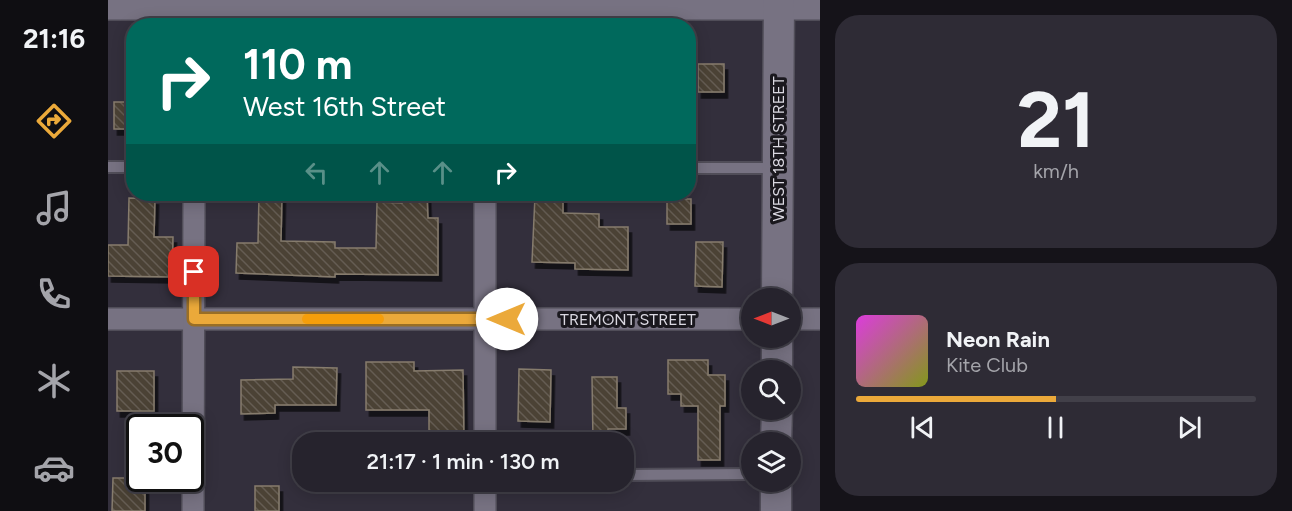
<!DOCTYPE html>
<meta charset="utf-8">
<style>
body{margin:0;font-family:Figtree,sans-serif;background:#2e2b35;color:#f1f3f6;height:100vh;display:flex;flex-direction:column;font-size:22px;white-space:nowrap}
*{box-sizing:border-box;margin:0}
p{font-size:20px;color:#a4a4aa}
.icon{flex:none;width:33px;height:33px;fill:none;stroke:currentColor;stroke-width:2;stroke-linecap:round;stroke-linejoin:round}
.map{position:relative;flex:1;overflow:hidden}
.panel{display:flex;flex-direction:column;gap:15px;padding:15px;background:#151319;width:472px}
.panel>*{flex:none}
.banner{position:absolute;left:18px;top:18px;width:570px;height:183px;border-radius:24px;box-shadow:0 3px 15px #0003,0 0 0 2px #424049;background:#00695c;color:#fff;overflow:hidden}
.needle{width:39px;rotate:270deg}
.tools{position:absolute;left:633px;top:288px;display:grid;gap:12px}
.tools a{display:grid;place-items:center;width:60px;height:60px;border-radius:50%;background:#26232d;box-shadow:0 3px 15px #0003,0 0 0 2px #424049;font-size:30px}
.speed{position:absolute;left:18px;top:414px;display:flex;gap:12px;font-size:30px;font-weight:700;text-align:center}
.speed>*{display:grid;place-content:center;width:78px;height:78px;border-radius:50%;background:#26232d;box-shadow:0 3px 15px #0003,0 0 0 2px #424049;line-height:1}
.speed .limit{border:3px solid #111;border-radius:9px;background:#fff;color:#111}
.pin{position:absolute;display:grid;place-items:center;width:51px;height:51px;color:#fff;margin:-26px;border-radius:12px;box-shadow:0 3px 9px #0006}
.me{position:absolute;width:66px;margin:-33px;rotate:270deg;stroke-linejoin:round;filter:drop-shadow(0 0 4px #0008)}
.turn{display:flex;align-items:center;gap:21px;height:126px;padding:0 18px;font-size:27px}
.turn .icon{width:78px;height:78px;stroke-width:2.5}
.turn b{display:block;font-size:42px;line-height:51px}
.lanes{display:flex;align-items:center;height:57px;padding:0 18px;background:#0003;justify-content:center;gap:30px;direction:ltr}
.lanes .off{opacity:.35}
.panel .widget{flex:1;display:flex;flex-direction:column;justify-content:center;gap:9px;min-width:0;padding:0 21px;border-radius:24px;background:#2e2b35}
.panel .dial{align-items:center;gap:0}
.dial b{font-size:78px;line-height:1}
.song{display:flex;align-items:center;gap:18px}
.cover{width:72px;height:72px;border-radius:9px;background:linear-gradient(135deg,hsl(300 70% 55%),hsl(70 70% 35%))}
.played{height:6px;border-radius:3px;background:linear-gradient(90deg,#eba93a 50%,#424049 50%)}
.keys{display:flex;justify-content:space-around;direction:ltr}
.trip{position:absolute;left:184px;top:432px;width:342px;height:60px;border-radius:24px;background:#26232d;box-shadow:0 3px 15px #0003,0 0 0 2px #424049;font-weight:600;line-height:60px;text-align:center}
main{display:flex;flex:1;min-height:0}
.tabs{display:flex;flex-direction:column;width:108px;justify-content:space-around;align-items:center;background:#0f0e12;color:#a4a4aa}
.tabs .icon{width:42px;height:42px}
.tabs .on{color:#eba93a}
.tabs b{font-size:27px;color:#f1f3f6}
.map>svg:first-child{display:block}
</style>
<main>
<nav class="tabs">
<b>21:16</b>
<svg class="icon on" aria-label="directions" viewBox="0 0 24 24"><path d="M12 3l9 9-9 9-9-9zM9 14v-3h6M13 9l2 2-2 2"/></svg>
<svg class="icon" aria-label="music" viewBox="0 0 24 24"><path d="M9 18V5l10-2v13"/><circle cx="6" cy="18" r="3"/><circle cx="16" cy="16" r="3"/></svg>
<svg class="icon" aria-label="phone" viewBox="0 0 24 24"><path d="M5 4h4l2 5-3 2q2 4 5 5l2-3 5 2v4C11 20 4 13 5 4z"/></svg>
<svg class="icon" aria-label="climate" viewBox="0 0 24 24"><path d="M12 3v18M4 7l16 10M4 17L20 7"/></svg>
<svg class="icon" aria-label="car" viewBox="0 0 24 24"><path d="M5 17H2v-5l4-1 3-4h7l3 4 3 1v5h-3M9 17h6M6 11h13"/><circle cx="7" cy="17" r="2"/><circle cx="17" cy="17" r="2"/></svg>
</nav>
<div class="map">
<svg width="712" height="511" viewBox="0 0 712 511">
<defs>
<pattern id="building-back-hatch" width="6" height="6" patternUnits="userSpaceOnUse" patternTransform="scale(1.5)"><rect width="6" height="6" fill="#4c4235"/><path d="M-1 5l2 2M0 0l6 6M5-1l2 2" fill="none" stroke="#655d52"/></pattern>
<filter id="shadow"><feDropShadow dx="3.5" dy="6" stdDeviation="0" flood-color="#0009"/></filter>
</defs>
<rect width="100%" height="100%" fill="#332f3c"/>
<!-- building -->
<g fill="url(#building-back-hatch)" stroke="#867c6d" stroke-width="1.5" filter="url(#shadow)">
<rect x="590" y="64" width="26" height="28"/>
<rect x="6" y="102" width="20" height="27"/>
<polygon points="151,194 174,194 173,241 227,242 227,248 268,248 269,202 294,203 294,194 319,194 320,218 330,218 330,275 227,274 227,277 128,273 129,243 150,243"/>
<polygon points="427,196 455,196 455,213 491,214 491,227 520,227 520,270 467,269 467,263 424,262"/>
<polygon points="21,198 47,199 46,237 65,237 64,277 0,276 0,245 20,245"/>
<rect x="559" y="199" width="24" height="25"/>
<polygon points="588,242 615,242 614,287 587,286"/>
<polygon points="560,360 600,360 600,375 617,375 617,406 612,406 612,460 590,460 590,406 573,406 573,394 560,394"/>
<polygon points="258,362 306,362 306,371 355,370 356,442 321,442 321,410 258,410"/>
<polygon points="185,367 229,368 228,405 167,405 167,413 133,414 133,380 185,379"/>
<polygon points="411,369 443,370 442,422 410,421"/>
<rect x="9" y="371" width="37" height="40"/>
<polygon points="484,377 509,377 509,408 518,408 518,429 500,429 500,442 485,442"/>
<polygon points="5,478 37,478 37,511 4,511"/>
<rect x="147" y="486" width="24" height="25"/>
</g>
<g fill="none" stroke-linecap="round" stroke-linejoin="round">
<defs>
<g id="lane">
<polyline points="0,167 26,167"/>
<polyline points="580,168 667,168"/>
<polyline points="516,475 644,474"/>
</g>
<g id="street">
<polyline points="0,9 712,9"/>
<polyline points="377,194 377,442"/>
<polyline points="0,319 644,319"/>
<polyline points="682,319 712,319"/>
<polyline points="377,482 377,511"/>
<polyline points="85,511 86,194"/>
</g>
<g id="secondary">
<polyline points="669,298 671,0"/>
<polyline points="669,370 669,338"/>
<polyline points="668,442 669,410"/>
<polyline points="668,511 668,482"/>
</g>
</defs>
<!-- lane casing -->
<use href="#lane" stroke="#504d58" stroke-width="14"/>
<!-- street casing -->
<use href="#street" stroke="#504d58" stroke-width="24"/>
<!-- secondary casing -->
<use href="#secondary" stroke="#504d58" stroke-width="33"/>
<!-- lane -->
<use href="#lane" stroke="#777282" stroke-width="10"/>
<!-- street -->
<use href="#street" stroke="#777282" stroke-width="21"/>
<!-- secondary -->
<use href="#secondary" stroke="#777282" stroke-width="30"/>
</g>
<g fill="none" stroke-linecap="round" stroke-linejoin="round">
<defs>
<polyline id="route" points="86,272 86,319 399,319"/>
</defs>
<!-- route casing -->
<use href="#route" stroke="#996e26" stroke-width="15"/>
<!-- route -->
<use href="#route" stroke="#eba93a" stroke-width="10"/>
<!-- slow -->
<polyline stroke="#f59e0b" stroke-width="10" points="199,319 271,319"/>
</g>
<g text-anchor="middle" stroke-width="6" stroke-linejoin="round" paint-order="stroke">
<!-- street labels -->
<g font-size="16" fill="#dbd9e2" stroke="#1a181e">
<text transform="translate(670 149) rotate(-90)" y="6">WEST 18TH STREET</text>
<text x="520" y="325">TREMONT STREET</text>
</g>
</g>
</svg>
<div class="tools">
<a><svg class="needle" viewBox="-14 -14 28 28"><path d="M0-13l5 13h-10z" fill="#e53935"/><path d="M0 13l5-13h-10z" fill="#a4a4aa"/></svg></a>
<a><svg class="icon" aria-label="search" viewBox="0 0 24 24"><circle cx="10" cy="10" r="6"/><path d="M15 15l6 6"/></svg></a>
<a><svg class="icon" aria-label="layers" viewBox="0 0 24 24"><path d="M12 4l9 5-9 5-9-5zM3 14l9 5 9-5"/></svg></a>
</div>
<div class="speed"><div class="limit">30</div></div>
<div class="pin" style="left:86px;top:272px;background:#d93025"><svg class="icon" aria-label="arrive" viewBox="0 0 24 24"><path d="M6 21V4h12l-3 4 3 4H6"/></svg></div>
<svg class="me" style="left:399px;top:319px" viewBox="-20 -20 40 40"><circle r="19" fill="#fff"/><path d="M0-13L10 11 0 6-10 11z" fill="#eba93a"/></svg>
<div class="trip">21:17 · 1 min · 130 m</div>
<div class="banner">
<div class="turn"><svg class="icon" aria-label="right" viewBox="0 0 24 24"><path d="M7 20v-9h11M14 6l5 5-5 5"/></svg><div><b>110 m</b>West 16th Street</div></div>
<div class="lanes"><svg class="icon off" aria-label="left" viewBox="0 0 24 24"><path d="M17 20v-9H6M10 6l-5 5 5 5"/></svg><svg class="icon off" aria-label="ahead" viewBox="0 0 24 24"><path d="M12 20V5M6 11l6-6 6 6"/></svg><svg class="icon off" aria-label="ahead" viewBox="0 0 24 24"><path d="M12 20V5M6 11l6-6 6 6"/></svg><svg class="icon" aria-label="right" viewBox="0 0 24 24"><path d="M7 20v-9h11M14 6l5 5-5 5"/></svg></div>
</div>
</div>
<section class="panel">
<div class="widget dial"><b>21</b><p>km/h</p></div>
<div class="widget">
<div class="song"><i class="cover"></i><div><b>Neon Rain</b><p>Kite Club</p></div></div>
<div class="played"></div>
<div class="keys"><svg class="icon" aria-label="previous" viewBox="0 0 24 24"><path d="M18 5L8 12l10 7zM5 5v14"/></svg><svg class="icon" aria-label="pause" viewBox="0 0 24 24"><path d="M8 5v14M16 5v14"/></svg><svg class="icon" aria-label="next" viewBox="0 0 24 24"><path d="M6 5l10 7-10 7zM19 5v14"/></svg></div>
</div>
</section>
</main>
